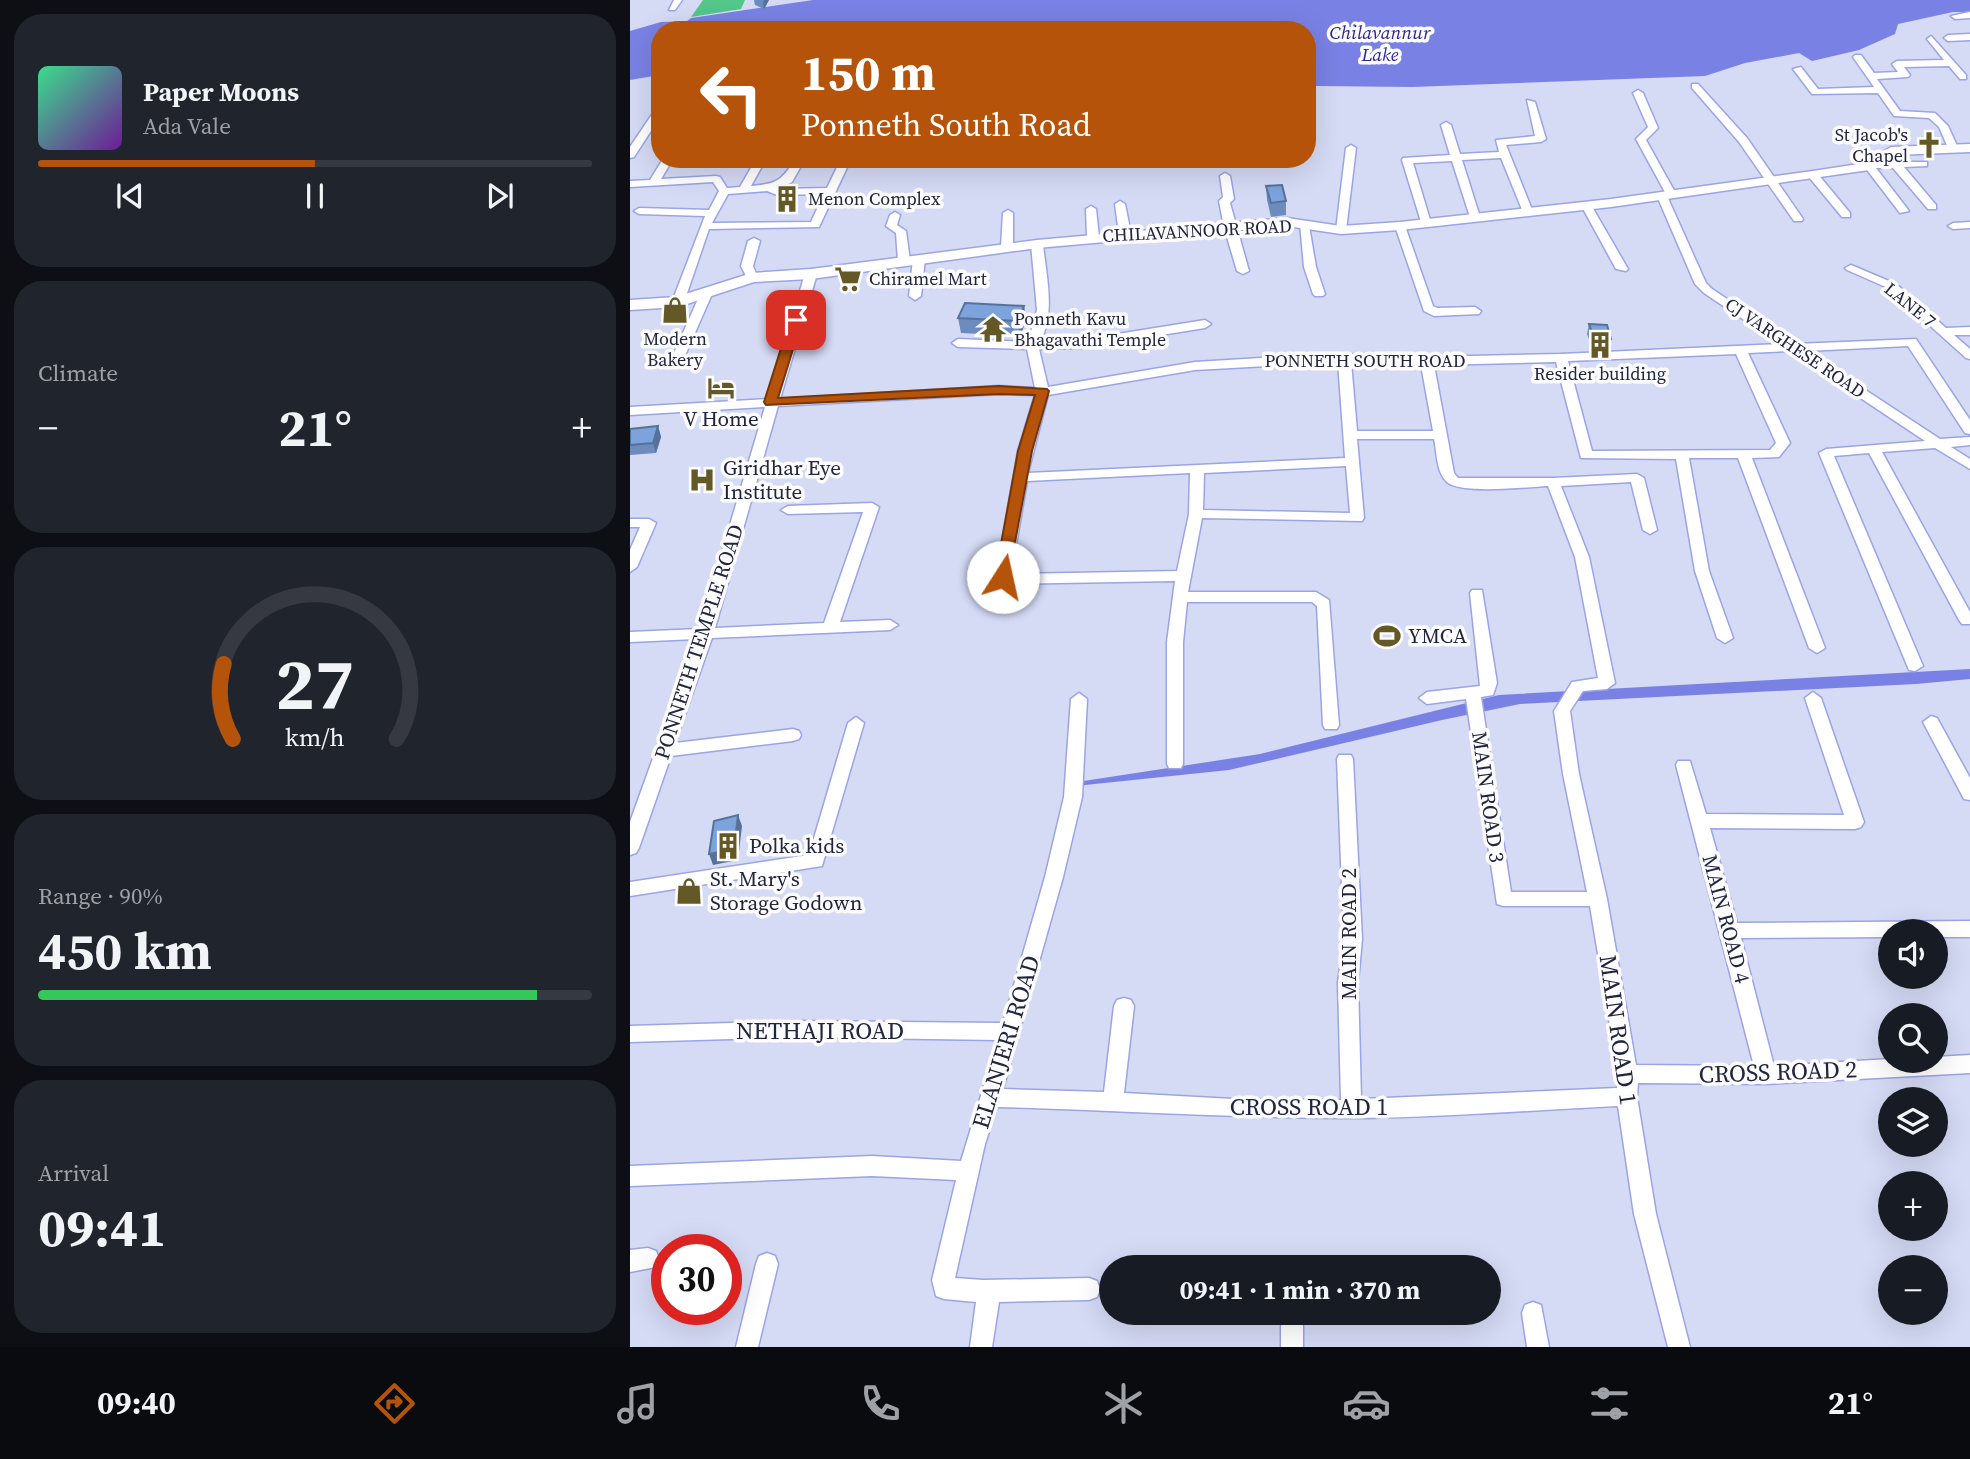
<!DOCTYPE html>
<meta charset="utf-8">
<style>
body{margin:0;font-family:"Source Serif 4",serif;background:#20242c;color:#f1f3f6;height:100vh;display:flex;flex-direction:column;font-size:26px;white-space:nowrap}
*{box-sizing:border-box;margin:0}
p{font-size:23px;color:#9ea1a6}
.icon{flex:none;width:38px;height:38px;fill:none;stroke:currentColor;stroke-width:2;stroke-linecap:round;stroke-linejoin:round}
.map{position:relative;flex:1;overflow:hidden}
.drawer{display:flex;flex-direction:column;gap:14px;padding:14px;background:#0d0f14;width:630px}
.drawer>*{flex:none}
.banner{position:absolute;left:21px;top:21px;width:665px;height:147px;border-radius:28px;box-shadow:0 7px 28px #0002;background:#b45309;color:#fff;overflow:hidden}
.fabs{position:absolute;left:1248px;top:919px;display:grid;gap:14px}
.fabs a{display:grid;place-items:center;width:70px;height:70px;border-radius:50%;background:#171b24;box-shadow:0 7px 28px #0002;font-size:35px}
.speed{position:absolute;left:21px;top:1234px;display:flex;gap:14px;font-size:35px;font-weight:700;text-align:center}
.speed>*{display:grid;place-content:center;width:91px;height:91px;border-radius:50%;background:#171b24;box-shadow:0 7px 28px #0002;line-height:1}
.speed .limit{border:10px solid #d22;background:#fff;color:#111}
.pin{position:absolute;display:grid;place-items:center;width:60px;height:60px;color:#fff;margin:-30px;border-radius:14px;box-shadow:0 4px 10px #0006}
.me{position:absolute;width:77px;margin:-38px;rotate:10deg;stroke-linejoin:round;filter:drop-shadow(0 0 5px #0008)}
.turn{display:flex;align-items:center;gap:24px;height:147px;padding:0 35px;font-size:32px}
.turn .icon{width:91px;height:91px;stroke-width:2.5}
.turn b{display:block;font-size:49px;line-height:60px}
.big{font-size:52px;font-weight:700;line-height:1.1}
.drawer .card{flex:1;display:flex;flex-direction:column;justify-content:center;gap:10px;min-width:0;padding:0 24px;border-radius:28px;background:#20242c}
.drawer .dial{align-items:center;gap:0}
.dial svg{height:182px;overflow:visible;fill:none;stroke:#363941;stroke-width:7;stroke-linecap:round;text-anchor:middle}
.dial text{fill:#f1f3f6;stroke:none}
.song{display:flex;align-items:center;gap:21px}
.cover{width:84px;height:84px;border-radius:10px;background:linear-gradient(135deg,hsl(150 70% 55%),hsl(280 70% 35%))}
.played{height:7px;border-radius:4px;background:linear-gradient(90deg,#b45309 50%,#363941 50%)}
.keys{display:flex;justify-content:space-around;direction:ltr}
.heat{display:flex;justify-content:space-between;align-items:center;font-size:38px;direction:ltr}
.charge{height:10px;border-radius:5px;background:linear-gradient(90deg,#34c759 90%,#363941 0)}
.trip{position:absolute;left:469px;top:1255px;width:402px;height:70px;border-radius:35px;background:#171b24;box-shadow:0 7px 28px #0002;font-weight:700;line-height:70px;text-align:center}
.menu{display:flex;height:112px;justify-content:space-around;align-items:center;background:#090b0e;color:#9ea1a6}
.menu .icon{width:49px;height:49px}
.menu .active{color:#b45309}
.menu b{font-size:32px;color:#f1f3f6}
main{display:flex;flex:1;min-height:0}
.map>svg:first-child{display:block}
</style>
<main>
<section class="drawer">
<div class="card">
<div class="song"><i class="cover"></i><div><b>Paper Moons</b><p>Ada Vale</p></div></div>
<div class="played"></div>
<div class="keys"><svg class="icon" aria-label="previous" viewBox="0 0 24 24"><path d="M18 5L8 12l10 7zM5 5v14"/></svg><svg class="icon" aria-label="pause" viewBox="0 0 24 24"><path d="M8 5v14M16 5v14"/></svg><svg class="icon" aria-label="next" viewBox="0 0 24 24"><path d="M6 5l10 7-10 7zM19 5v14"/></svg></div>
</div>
<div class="card"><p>Climate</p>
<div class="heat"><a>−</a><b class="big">21°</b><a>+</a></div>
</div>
<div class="card dial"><svg viewBox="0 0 100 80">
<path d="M14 69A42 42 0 1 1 86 69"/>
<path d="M14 69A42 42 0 0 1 10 36" stroke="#b45309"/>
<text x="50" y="56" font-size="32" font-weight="700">27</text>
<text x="50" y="72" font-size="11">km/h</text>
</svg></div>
<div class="card"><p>Range · 90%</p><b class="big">450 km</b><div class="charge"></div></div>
<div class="card"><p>Arrival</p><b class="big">09:41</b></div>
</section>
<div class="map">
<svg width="1340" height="1347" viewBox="0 0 1340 1347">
<rect width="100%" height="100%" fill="#d5daf5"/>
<!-- green -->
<polygon fill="#53c68a" points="73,0 115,0 111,9 61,17"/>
<!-- water -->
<g fill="#7982e4">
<polygon points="183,0 1340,0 1340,12 1323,12 1268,24 1265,34 1229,50 1182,61 1169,53 1115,63 1075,76 782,87 686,86 677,85 677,30 30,30 30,75 0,80 0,31 31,22 57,21 61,18"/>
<polygon points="1340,669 1340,679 1286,684 890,704 812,720 599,770 436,787 434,784 630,754 869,695"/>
</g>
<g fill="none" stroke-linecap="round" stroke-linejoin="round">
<defs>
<g id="minor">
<polygon points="44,0 52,0 45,10 39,10"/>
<polygon points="1340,12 1340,18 1325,19 1321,16"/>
<polygon points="1340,34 1340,40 1318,41 1314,38 1318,35"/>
<polygon points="1301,36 1336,75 1336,79 1330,79 1319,66 1274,67 1280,75 1278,77 1247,79 1270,111 1305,113 1318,126 1328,148 1323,151 1319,150 1309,127 1299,118 1264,116 1248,93 1182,94 1163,69 1171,67 1188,89 1244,87 1223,57 1225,55 1231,55 1244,73 1268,72 1262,64 1267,61 1314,60 1297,39"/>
<polygon points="1062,84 1068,84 1117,138 1173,219 1172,221 1164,221 1109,142 1062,88"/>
<path d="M1008,90L1013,93L1028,128L1016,140L1046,194L1037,196L1076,283L1082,289L1165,344L1286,339L1340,420V434L1335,433L1278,346L1176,351L1310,439L1340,437V445L1321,447L1340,459V469L1305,448L1252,452L1340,612V624H1332L1329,620L1239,453L1204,456L1293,666L1285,671L1279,670L1189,453L1196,449L1295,441L1160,351L1118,353L1160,443L1149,457L1122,458L1195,648L1187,653L1179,648L1108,458H1059L1079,571L1103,638L1095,643L1087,638L1065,571L1046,459L951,458L926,362L804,365L824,473L828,478H923L1007,474L1014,478L1027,530L1020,534L1013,530L1001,482L931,486L959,557L985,683L977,689L953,691L940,711L949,774L977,899L1006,1065L1124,1066L1046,765L1048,761H1060L1076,814L1214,815L1175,698L1183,692L1191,698L1234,822L1231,827L1225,829L1080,828L1107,923L1340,921V937H1306V931H1260V937L1111,938L1144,1066L1260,1059L1306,1060V1057L1340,1055V1073L1136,1084L1008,1083L1007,1097L1026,1214L1060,1347H1038L1004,1214L988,1106C898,1110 808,1118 718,1118C601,1118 484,1110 367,1107L355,1144L325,1278L353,1280L459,1278L467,1281L470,1289L467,1297L459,1300L369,1302L362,1347H340L346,1302L314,1299L306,1296L302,1280L326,1180L242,1176L0,1186V1166L242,1156L331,1161L368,1040L163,1037L0,1042V1026L163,1021L373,1023L415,877L434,797L441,699L449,693L457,699L452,797L433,877L373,1089L474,1092L484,1006L487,1000L494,998L501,1000L504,1006L494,1093L603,1099L711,1100L708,982L714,939L707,759L709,755H721L723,759L732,939L728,982L731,1099L987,1088L988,1074L960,906H873L867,904L836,699L797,704L789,698L797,692L850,686L840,593L842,590H852L867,683L863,695L851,697L881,892H957L933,774L924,711L942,682L968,678L945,557L918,486C898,487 828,495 816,481C806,470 807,452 804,439H727L734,518L732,521L572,518L558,592H686L699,600L709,725L707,729H695L693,725L687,606L682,602H557L553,642V764L551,768H539L537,764V642L545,581L379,584L368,580L366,577L388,451L405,395L369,394L148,406L85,628L194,623L233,512L158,514L151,510L158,506L242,503L249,507L210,622L260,620L268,625L260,630L82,638L45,743L163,729L169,731L171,735L169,739L163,741L41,756L9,848L6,853L0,855V822L66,639L0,642V632L69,629L135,407L0,415V407L137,399L175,274L181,271L187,274L150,399L369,386L405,388L397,349L328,347L322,343L328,339L398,342L407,310L401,244L407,241L413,244C416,276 426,312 410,342L450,340L575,320L581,324L575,328L450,348L409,349L418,387L565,362L631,358L714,354L797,357L931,354L1150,344L1074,293L1065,284L1027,196L1036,194L1006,139L1018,127L1003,93ZM1106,354L1146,443L1140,450L962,451L938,361ZM708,362L715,458L398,473L418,395L565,370ZM721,362L791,365L803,431H727ZM716,466L720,513L573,510L574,473ZM560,473L559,514L547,571L381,574L397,481Z"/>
<polygon points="897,100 905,102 916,139 911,142 876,145 903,212 902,214 893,212 871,158 832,160 850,217 845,220 840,217 822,161 783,163 801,223 792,225 772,160 773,158 820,155 811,125 816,122 821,125 830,154 869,152 866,140 905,136"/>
<polygon points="30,106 30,117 4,157 0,158 0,147 27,107"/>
<polygon points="721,145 726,148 716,230 711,233 706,230 716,148"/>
<path d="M33,159H43L31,179L86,176L90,177L97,188L110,187L126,159H136L121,186C146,184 152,181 165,159H175L162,182L149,189L197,188L211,159H221L189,227L79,229L54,302L48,306L42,302L75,216L9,214L4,211L9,208L79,210L89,191L83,182L0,187V181L20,180ZM137,191L147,195L194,194L181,222L82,223L98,194Z"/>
<polygon points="1243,162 1297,162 1297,166 1274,167 1306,205 1306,209 1298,209 1263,168 1246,168 1279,211 1270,213 1234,166"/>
<polygon points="595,173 600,176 604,199 600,203 619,271 613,274 607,271 594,227 589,201 593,197 590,176"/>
<polygon points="1179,173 1187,173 1220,213 1220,217 1212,217 1179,177"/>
<polygon points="490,201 495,204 501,234 495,237 489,234 485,204"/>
<polygon points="956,202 961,205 998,269 996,271 986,269 951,205"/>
<polygon points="461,206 466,209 469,237 463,240 457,237 456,209"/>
<polygon points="378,210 383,213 383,247 377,250 371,247 373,213"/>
<polygon points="265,212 270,215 267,225 276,231 280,261 274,264 268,261 266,233 256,226 260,215"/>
<polygon points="1340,222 1340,228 1323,229 1318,226 1323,223"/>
<polygon points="670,224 679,226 686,267 695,294 693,296 685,296 683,294 674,267"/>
<polygon points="766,224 775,226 803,306 807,308 845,307 851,311 849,314 804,316 794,311 765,226"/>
<polygon points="124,238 130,241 123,266 128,278 122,281 118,280 111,266 118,241"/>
<polygon points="289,256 295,259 291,296 285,300 279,296 283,259"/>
<polygon points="1221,265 1266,284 1316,328 1340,327 1340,335 1324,335 1340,349 1340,359 1336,358 1258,288 1217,270 1215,268"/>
<polygon points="77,289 83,292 53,360 47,364 43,363 41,360 71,292"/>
<polygon points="0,519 19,519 26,523 7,567 0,572 0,550 10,527 0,527"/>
<polygon points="1301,716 1307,718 1340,778 1340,800 1334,799 1293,722"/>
<polygon points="226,717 234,723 192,866 0,896 0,882 179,855 218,723"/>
<polygon points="18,1248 26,1251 29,1259 26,1267 0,1272 0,1250"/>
<polygon points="137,1253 145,1256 148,1264 128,1347 106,1347 126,1264 129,1256"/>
<polygon points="903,1302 911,1305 919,1347 897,1347 892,1313 895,1305"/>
<polygon points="662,1315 670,1318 673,1326 673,1347 651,1347 651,1326 654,1318"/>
</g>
<polygon id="tertiary" points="1340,144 1340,152 1264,155 1239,170 981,207 770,230 711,234 657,226 407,248 181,279 124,282 48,307 0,310 0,300 46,297 122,273 181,269 407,240 657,218 711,226 770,222 981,199 1183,171 1235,163 1261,147"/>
</defs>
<!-- minor casing -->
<use href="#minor" stroke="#9ba4e5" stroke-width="3"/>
<!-- tertiary casing -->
<use href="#tertiary" stroke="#9ba4e5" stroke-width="3"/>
<!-- minor -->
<use href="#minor" fill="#fff" fill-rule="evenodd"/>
<!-- tertiary -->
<use href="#tertiary" fill="#fff" fill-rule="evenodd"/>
</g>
<!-- wall -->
<g fill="#6b8cbd">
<polygon points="124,0 139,0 134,9 125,5"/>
<polygon points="636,186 656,201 656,215 641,217 637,200"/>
<polygon points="394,306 396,321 390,336 331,333 328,318"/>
<polygon points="959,324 981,339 979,349 963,350 957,334"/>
<polygon points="28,426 31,437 26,453 0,455 0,429"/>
</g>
<!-- shaded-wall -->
<g fill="#57729a">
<polygon points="134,0 139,0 134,9 133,3"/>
<polygon points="394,306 396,321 390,336 388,321"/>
<polygon points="28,426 31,437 26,453 23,443"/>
<polygon points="108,815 112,826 108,860 83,865 79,854"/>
</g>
<!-- building -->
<g fill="#7ca3dc" stroke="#57729a" stroke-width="2">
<polygon points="652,185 656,201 641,203 636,186"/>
<polygon points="335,303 394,306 388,321 328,318"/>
<polygon points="959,324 977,325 981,339 965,340"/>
<polygon points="28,426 23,443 0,445 0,429"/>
<polygon points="108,815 104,849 79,854 84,821"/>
</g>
<!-- route -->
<polygon fill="#b45309" stroke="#753606" stroke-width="2" points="166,316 172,320 148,398 369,386 417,389 419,391 402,451 378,580 373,582 365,577 388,451 405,395 369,394 136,405 134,402 160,320"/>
<!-- icons -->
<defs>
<symbol id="church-bare" viewBox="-9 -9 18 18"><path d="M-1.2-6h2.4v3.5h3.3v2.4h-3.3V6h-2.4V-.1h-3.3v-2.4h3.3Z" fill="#645926" stroke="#fcfcfc" stroke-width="2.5" paint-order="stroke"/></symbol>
<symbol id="building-bare" viewBox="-9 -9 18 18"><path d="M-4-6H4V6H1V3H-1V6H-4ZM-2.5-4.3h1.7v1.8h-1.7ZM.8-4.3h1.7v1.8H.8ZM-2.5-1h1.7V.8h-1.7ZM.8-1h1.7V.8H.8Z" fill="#645926" stroke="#fcfcfc" stroke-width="2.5" paint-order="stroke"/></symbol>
<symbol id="supermarket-bare" viewBox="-9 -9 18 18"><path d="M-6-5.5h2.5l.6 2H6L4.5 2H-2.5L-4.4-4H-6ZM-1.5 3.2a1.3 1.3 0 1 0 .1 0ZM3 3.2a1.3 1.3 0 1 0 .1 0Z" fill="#645926" stroke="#fcfcfc" stroke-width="2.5" paint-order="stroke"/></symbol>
<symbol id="shop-bare" viewBox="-9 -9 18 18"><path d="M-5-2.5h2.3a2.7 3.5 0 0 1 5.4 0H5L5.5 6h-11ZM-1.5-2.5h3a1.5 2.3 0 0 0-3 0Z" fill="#645926" stroke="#fcfcfc" stroke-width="2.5" paint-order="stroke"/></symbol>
<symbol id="temple-bare" viewBox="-9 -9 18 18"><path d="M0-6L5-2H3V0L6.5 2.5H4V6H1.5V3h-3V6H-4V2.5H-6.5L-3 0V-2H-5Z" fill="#645926" stroke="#fcfcfc" stroke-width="2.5" paint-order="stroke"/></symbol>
<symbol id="hotel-bare" viewBox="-9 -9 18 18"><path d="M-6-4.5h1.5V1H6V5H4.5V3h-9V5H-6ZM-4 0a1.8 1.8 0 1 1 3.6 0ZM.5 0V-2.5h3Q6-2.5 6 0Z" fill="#645926" stroke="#fcfcfc" stroke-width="2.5" paint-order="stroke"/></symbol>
<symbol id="hospital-bare" viewBox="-9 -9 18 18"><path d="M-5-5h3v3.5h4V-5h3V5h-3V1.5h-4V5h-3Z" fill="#645926" stroke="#fcfcfc" stroke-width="2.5" paint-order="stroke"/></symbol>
<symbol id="stadium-bare" viewBox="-9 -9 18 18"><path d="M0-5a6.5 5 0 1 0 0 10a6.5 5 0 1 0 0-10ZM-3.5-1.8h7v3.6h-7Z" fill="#645926" stroke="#fcfcfc" stroke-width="2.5" paint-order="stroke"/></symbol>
</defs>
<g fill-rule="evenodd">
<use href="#church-bare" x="1280" y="126" width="38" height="38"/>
<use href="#building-bare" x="138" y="180" width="38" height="38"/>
<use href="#supermarket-bare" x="199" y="260" width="38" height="38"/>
<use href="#shop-bare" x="26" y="291" width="38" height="38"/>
<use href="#temple-bare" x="344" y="310" width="38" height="38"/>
<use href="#building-bare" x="951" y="326" width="38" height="38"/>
<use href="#hotel-bare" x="72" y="369" width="38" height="38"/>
<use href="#hospital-bare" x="53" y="461" width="38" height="38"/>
<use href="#stadium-bare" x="738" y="617" width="38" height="38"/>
<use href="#building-bare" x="79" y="827" width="38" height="38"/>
<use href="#shop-bare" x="40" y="872" width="38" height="38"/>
</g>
<g text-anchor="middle" stroke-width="7" stroke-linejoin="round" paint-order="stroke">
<!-- far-poi labels -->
<g font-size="18" fill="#22253e" stroke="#fcfcfc" text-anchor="start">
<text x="1278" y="141" text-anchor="end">St Jacob's<tspan x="1278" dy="21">Chapel</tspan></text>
<text x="178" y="205">Menon Complex</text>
<text x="239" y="285">Chiramel Mart</text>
<text x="384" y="325">Ponneth Kavu<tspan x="384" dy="21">Bhagavathi Temple</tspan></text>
<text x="45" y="345" text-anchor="middle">Modern<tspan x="45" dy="21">Bakery</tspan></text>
<text x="970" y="380" text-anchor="middle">Resider building</text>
</g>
<!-- far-street labels -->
<g font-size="18" fill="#22253e" stroke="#fcfcfc">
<text transform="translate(567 231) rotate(-3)" y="6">CHILAVANNOOR ROAD</text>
<text transform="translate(1280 305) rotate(39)" y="6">LANE 7</text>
<text transform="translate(1165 348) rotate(34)" y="6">CJ VARGHESE ROAD</text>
<text x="735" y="367">PONNETH SOUTH ROAD</text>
</g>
<!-- far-water labels -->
<g font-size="19" font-style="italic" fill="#302597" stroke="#fcfcfc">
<text x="750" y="39">Chilavannur<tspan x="750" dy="22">Lake</tspan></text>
</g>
<!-- poi labels -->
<g font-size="21" fill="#22253e" stroke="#fcfcfc" text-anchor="start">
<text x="91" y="426" text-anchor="middle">V Home</text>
<text x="93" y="475">Giridhar Eye<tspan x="93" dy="24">Institute</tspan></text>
<text x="778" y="643">YMCA</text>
<text x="119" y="853">Polka kids</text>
<text x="80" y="886">St. Mary's<tspan x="80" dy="24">Storage Godown</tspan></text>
</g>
<!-- street labels -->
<g font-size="21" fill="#22253e" stroke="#fcfcfc">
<text transform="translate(69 642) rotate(-72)" y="7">PONNETH TEMPLE ROAD</text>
<text transform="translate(858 797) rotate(82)" y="7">MAIN ROAD 3</text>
<text transform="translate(1096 919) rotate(75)" y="7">MAIN ROAD 4</text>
<text transform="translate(719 934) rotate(-90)" y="7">MAIN ROAD 2</text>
</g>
<!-- near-street labels -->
<g font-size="24" fill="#22253e" stroke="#fcfcfc">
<text transform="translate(988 1030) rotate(82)" y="8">MAIN ROAD 1</text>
<text x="190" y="1039">NETHAJI ROAD</text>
<text transform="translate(376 1042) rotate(-73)" y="8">ELANJERI ROAD</text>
<text transform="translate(1148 1072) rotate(-2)" y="8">CROSS ROAD 2</text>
<text x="679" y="1115">CROSS ROAD 1</text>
</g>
</g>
</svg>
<div class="fabs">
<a><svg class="icon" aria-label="sound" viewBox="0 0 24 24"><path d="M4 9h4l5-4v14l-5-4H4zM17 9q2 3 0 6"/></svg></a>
<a><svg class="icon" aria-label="search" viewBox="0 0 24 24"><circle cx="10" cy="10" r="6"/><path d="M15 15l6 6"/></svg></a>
<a><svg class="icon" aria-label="layers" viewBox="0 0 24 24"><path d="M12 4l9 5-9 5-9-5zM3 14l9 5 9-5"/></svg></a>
<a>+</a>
<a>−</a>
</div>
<div class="speed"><div class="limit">30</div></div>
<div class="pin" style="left:166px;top:320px;background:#d93025"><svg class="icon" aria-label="arrive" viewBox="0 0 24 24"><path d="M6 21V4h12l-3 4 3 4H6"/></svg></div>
<svg class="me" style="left:373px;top:577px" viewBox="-20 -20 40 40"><circle r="19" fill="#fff"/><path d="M0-13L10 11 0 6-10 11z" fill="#b45309"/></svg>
<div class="trip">09:41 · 1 min · 370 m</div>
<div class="banner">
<div class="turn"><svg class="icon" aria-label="left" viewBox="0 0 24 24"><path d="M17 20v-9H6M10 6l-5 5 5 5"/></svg><div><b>150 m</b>Ponneth South Road</div></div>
</div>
</div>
</main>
<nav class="menu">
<b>09:40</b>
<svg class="icon active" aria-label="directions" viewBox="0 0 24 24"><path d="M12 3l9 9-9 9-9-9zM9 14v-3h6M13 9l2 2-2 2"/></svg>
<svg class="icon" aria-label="music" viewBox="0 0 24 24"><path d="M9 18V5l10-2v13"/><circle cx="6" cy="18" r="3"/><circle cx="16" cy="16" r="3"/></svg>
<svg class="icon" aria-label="phone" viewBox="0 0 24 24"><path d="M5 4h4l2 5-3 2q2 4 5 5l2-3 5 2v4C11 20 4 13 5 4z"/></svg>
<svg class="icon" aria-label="climate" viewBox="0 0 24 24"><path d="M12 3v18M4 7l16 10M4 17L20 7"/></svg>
<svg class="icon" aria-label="car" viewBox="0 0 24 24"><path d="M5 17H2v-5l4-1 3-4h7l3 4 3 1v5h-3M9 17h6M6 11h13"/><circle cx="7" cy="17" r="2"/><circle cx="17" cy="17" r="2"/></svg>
<svg class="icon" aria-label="filters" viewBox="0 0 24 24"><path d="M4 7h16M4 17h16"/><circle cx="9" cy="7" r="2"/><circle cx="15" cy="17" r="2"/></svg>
<b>21°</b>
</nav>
